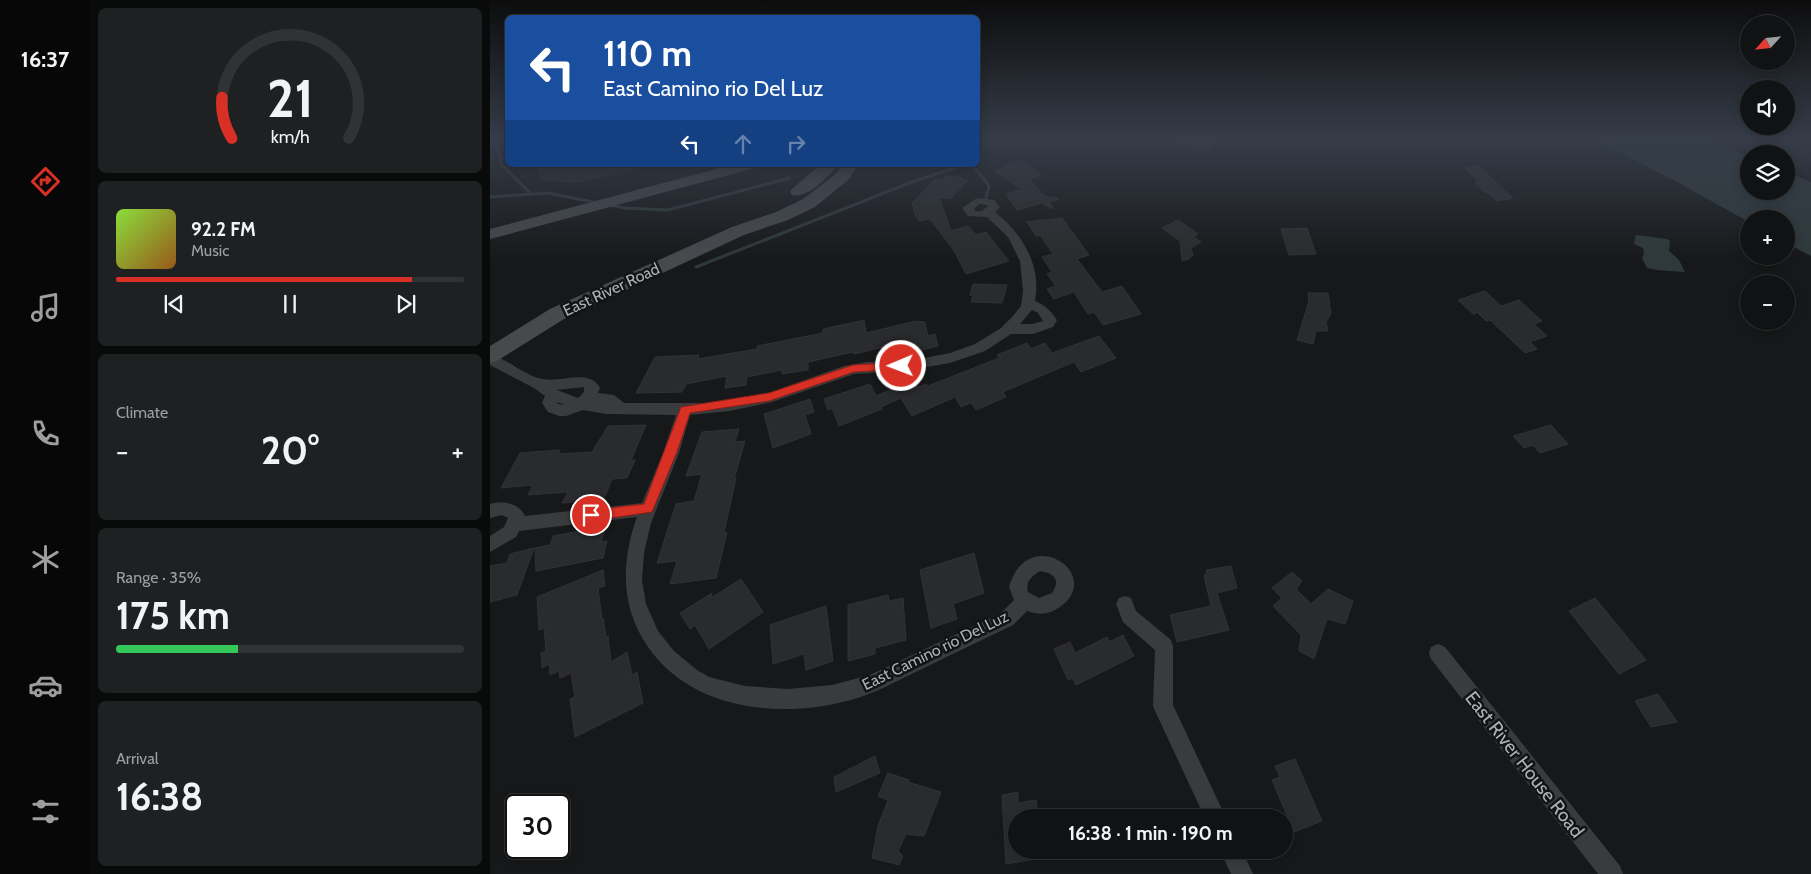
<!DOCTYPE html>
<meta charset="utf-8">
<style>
body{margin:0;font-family:Cabin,sans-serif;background:#1e2021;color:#f1f3f6;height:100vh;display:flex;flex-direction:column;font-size:19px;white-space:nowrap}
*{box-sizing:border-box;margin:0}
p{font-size:16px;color:#9c9ea0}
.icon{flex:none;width:28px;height:28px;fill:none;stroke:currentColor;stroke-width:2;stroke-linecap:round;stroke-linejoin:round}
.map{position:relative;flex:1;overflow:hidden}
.panel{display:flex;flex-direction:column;gap:8px;padding:8px;background:#090a0a;width:400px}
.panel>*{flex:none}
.guide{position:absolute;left:15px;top:15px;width:475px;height:152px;border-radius:8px;box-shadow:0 2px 12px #0003,0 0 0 1px #303233;background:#1a4fa0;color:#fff;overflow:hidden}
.needle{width:32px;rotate:243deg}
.tools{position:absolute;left:1250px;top:15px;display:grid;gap:10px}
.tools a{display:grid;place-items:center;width:55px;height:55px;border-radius:50%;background:#111213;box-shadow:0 2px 12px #0003,0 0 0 1px #303233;font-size:25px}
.speed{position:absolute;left:15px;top:794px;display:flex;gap:10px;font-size:25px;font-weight:700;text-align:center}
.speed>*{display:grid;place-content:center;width:65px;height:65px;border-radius:50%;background:#111213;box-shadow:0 2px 12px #0003,0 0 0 1px #303233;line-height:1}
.speed .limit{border:2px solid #111;border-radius:8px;background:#fff;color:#111}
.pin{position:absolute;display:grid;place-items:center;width:42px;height:42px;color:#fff;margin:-21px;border:2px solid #fff;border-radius:50%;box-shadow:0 1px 5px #0007}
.me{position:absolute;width:55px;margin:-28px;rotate:269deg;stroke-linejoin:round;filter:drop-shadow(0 0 4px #0008)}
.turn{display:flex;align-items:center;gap:18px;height:105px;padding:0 15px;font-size:22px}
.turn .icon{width:65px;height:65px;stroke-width:2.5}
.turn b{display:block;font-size:35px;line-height:42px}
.lanes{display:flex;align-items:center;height:48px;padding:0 15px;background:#0003;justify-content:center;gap:25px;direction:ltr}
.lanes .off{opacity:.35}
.big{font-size:38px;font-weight:700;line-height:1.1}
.panel .card{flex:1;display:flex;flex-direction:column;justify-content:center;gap:8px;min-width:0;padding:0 18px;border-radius:8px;background:#1e2021}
.panel .dial{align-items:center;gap:0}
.dial svg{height:130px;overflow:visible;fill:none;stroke:#303233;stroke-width:7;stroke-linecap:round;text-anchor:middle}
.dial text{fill:#f1f3f6;stroke:none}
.song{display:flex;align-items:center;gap:15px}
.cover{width:60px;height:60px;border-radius:8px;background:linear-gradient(135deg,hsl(90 70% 55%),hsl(30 70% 35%))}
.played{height:5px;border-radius:2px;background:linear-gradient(90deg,#d93025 85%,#303233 85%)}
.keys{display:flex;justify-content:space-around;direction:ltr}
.heat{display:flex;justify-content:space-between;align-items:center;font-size:28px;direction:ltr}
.charge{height:8px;border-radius:4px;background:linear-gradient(90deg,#34c759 35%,#303233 0)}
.trip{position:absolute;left:518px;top:809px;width:285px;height:50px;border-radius:25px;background:#111213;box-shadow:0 2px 12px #0003,0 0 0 1px #303233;font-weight:700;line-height:50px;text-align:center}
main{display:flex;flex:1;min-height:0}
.dock{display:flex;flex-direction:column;width:90px;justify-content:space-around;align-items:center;background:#070708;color:#9c9ea0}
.dock .icon{width:35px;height:35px}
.dock .current{color:#d93025}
.dock b{font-size:22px;color:#f1f3f6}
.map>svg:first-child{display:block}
</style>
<main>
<nav class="dock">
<b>16:37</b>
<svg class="icon current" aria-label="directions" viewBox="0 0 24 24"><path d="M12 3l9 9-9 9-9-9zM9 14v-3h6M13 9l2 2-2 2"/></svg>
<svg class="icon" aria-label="music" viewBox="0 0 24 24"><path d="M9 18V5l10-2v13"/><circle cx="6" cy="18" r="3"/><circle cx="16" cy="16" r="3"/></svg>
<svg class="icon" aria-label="phone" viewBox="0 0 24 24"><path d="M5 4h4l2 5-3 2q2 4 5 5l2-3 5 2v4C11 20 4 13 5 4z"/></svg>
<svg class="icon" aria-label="climate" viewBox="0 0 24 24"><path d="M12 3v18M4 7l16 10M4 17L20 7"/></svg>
<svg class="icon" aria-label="car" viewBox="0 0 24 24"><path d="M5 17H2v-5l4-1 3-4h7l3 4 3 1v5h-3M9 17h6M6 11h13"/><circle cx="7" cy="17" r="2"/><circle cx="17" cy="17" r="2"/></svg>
<svg class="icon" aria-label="filters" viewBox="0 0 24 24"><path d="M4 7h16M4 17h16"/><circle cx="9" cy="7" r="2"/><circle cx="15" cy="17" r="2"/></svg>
</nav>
<section class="panel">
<div class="card dial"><svg viewBox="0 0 100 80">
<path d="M14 69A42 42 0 1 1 86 69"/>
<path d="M14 69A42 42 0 0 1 8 44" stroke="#d93025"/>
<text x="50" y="56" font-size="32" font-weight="700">21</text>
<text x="50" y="72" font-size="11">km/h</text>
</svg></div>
<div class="card">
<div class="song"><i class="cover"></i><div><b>92.2 FM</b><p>Music</p></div></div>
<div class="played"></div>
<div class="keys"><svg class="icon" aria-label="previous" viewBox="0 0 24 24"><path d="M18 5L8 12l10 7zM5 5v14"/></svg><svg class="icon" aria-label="pause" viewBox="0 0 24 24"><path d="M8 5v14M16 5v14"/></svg><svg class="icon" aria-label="next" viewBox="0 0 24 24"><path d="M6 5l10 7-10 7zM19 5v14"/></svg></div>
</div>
<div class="card"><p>Climate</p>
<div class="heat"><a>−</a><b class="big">20°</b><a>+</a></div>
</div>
<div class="card"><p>Range · 35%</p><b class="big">175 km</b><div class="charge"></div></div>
<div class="card"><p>Arrival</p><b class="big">16:38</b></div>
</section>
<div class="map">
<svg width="1321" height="874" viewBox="0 0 1321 874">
<rect width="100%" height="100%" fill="#171819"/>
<!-- built -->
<polygon fill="#232426" points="45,165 165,165 87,183 52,181"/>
<!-- green -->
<polygon fill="#1e231e" points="1237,139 1321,139 1321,164 1308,169 1296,164 1296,154 1272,154"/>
<!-- water -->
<g fill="#2f393b">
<polygon points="1103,139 1215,139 1259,157 1259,191 1296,191 1296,172 1321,182 1321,256 1296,243 1296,219 1259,219 1259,222 1187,182"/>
<polygon points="1146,235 1177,239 1180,241 1179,251 1189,260 1195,272 1166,270 1157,268 1152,258 1154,254 1153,248 1144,244"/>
</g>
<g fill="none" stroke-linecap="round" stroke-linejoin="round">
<!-- stream -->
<g stroke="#2f393b" stroke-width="3">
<polyline points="5,139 12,165 41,194"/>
<polyline points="476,165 484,167 499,186 496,198"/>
<polyline points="0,197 58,193 108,203"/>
<polyline points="120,205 135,208 178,210 300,178"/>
<polyline points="206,267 422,182 473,165"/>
</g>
</g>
<!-- building -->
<g fill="#2a2b2d" stroke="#323235">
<polygon points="684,139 725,139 719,151 683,145"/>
<polygon points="529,160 551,174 540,180 554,196 569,199 559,202 563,207 561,209 552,203 527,210 516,194 529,190 535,192 505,171"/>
<polygon points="988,166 1023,198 1007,201 998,193 996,193 985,183 989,182 975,168"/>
<polygon points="456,175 478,180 460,199 449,197 461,231 478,226 486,235 496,232 519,261 476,274 463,249 440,219 429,221 427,217 426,217 422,203 445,179 452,180"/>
<polygon points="572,218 599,255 587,259 612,292 632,286 651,314 613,325 604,312 598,314 584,292 564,299 557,289 566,286 557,274 562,272 552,257 563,254 550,235 546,236 537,222"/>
<polygon points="688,220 708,234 703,236 711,242 701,248 703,255 699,259 692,261 690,241 672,228"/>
<polygon points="817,228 826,254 799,255 791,229"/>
<polygon points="483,284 517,285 512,303 481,302 483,295 480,295"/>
<polygon points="995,291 1011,306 1029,300 1052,321 1044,324 1057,336 1040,342 1047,349 1035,353 1000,320 996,321 987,312 984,315 968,300"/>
<polygon points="818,293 838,293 841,314 836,322 838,331 826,331 823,344 807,340 819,301"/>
<polygon points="374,320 376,333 426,321 435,322 438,336 445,334 448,346 428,351 427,348 399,354 398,346 364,354 363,352 318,362 318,370 292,374 292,370 257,377 256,385 235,388 237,376 196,384 192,392 146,393 165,357 209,355 208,359 267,349 267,346 333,333 333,329"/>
<polygon points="609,336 626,358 591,372 584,362 513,392 516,397 486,410 481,403 471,407 465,397 422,416 411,398 391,407 392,409 349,426 342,408 338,410 334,399 380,384 386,396 424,380 428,387 436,384 438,386 509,358 507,355 537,343 541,349 555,343 562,353"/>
<polygon points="320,399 324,412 315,415 321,434 283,448 274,414"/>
<polygon points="156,425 141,460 145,460 137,478 122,479 114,499 72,503 78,492 38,495 43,485 11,488 30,453 70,450 68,454 102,452 118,426"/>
<polygon points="1061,425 1078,444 1050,453 1043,445 1034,448 1023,436"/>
<polygon points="249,429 245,442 255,441 244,479 246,478 234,533 237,532 226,578 180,584 187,561 167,563 186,504 204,501 212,474 196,476 212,432"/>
<polygon points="116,526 111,542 117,541 113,558 46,571 45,548 60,545 63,536"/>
<polygon points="44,548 27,595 0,602 0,566 17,563 20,554"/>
<polygon points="484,553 494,593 463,604 467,619 441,628 430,570"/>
<polygon points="741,566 747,588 727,593 739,630 687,642 680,615 721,606 714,575 717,574 716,570"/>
<polygon points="113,570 115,586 108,588 112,619 113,618 116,637 118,636 121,662 137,652 142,675 147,672 153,703 85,737 80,699 85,697 81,673 70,678 69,671 60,675 59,664 52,668 51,653 56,651 54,628 49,630 47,597"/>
<polygon points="802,572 812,581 806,589 821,604 838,589 863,601 855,624 837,619 824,659 809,651 811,635 783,606 792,598 782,588"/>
<polygon points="251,579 273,612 219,649 205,625 200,629 190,613 222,593 221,598"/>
<polygon points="398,595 399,601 413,598 416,640 385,648 385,654 358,661 358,605"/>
<polygon points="1105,598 1156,660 1129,674 1079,611"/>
<polygon points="336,606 343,661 316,670 314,654 283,664 280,625"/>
<polygon points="633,635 644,656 586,685 582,678 578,680 564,649 580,642 585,653 617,637 619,642"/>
<polygon points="1168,694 1187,722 1161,727 1145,701"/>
<polygon points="385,756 390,773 346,792 344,777"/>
<polygon points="805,759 832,821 804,832 782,780 790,777 785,766"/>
<polygon points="398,773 419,780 418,782 451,792 434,836 416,834 408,851 413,856 409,865 382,858 388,826 398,800 388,796"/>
<polygon points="528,792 528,803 546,800 548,818 526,818 526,850 562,850 563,856 516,864 512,795"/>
</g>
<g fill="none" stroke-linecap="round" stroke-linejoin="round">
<!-- street -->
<g fill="#393b3d" fill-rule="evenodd">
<path d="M487,198L504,200L510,207L505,212C532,233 552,266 545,301C556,306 560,310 567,320L563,327L543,334H521L495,351L460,363L414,371L364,374L282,402L240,411L200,415L189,453L161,523L154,553L152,580L156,604L168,631L184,651L207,670L219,677L255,686L298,689L342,685L380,675L511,613L524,600L519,587C537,522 616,574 570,607C559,615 549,615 537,611L523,625C494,639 464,653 434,668C410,679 387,693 361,700C292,719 202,711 158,647C130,607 131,561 147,517L29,531L26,537L0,552V536L14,527L18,518L12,515L0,518V504C14,501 28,502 35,516L152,503L173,453L186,415L116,414L93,410L76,416H69L58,412L52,403L55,396L44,388L0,365V354C18,359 34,376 53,379C72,383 99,368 110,388L108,393L124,395L134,403H218L281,392L354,366L377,362L429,359L460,353L485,344L511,328L522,317L531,306L533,291L530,261L518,237L497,217L478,216L472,208ZM489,204L497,205L498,206L492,211H485L484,209ZM542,310L548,313L553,321L542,324H530ZM94,387V392L88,398L67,390ZM67,402L75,405L68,404ZM550,571C564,573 571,580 562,593L549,598L538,592C535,582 542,576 550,571Z"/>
<polygon points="635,596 641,598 646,611 681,640 683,646 683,705 736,818 715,818 666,713 663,706 665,650 633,622 626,604 629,598"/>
<polygon points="948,644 955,647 1130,866 1133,874 1108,874 941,659 939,653 941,647"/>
<polygon points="730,850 752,850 763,874 741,874"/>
</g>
<!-- secondary -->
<g fill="#474a4d" fill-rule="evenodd">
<polygon points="241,165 267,165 265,168 0,239 0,229"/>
<path d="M330,165H347C338,177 318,199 302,195L300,192L302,189Z"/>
<polygon points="352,165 368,165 358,180 325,207 298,220 254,235 74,319 7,361 0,363 0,346 60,309 242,227 286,212 313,199 346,174"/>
</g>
</g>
<!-- sky -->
<linearGradient id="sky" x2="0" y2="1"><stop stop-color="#0d0d0e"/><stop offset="0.53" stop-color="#363d49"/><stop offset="1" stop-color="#363d49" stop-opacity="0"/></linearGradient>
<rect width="1321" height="261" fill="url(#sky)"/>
<!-- route -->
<polygon fill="#d93025" stroke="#8d1f18" points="411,362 415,363 416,366 415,369 364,372 279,401 200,413 187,452 162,512 101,521 97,519 95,515 97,512 101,510 154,504 191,407 279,393 363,365"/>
<g text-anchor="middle" stroke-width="5" stroke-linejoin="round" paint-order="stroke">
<!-- street labels -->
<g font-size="16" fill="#abb2b7" stroke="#121314">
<text transform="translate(121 289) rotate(-25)" y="6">East River Road</text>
<text transform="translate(445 650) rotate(-26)" y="6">East Camino rio Del Luz</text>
</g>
<!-- near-street labels -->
<g font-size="19" fill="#abb2b7" stroke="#121314">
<text transform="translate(1035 764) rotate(52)" y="7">East River House Road</text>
</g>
</g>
</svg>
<div class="tools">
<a><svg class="needle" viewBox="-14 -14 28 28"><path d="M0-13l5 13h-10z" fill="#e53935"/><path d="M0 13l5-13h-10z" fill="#9c9ea0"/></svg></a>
<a><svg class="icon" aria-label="sound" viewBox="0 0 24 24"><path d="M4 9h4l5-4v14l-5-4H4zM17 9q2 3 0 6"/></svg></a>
<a><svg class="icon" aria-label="layers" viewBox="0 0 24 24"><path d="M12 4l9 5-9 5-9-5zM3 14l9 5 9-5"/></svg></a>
<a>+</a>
<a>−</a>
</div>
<div class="speed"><div class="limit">30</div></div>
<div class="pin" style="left:101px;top:515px;background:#d93025"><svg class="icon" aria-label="arrive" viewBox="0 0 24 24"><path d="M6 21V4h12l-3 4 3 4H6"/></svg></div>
<svg class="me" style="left:411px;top:366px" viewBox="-20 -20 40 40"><circle r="17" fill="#d93025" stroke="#fff" stroke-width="3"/><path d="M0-11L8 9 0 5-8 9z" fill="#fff"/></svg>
<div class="trip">16:38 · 1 min · 190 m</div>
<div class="guide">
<div class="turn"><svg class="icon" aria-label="left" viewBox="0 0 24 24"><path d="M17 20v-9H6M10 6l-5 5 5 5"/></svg><div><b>110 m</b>East Camino rio Del Luz</div></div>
<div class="lanes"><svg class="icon" aria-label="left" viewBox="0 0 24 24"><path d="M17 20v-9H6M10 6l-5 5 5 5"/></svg><svg class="icon off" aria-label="ahead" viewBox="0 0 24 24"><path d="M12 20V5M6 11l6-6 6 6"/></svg><svg class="icon off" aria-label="right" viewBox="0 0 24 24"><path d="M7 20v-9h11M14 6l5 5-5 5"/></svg></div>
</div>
</div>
</main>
